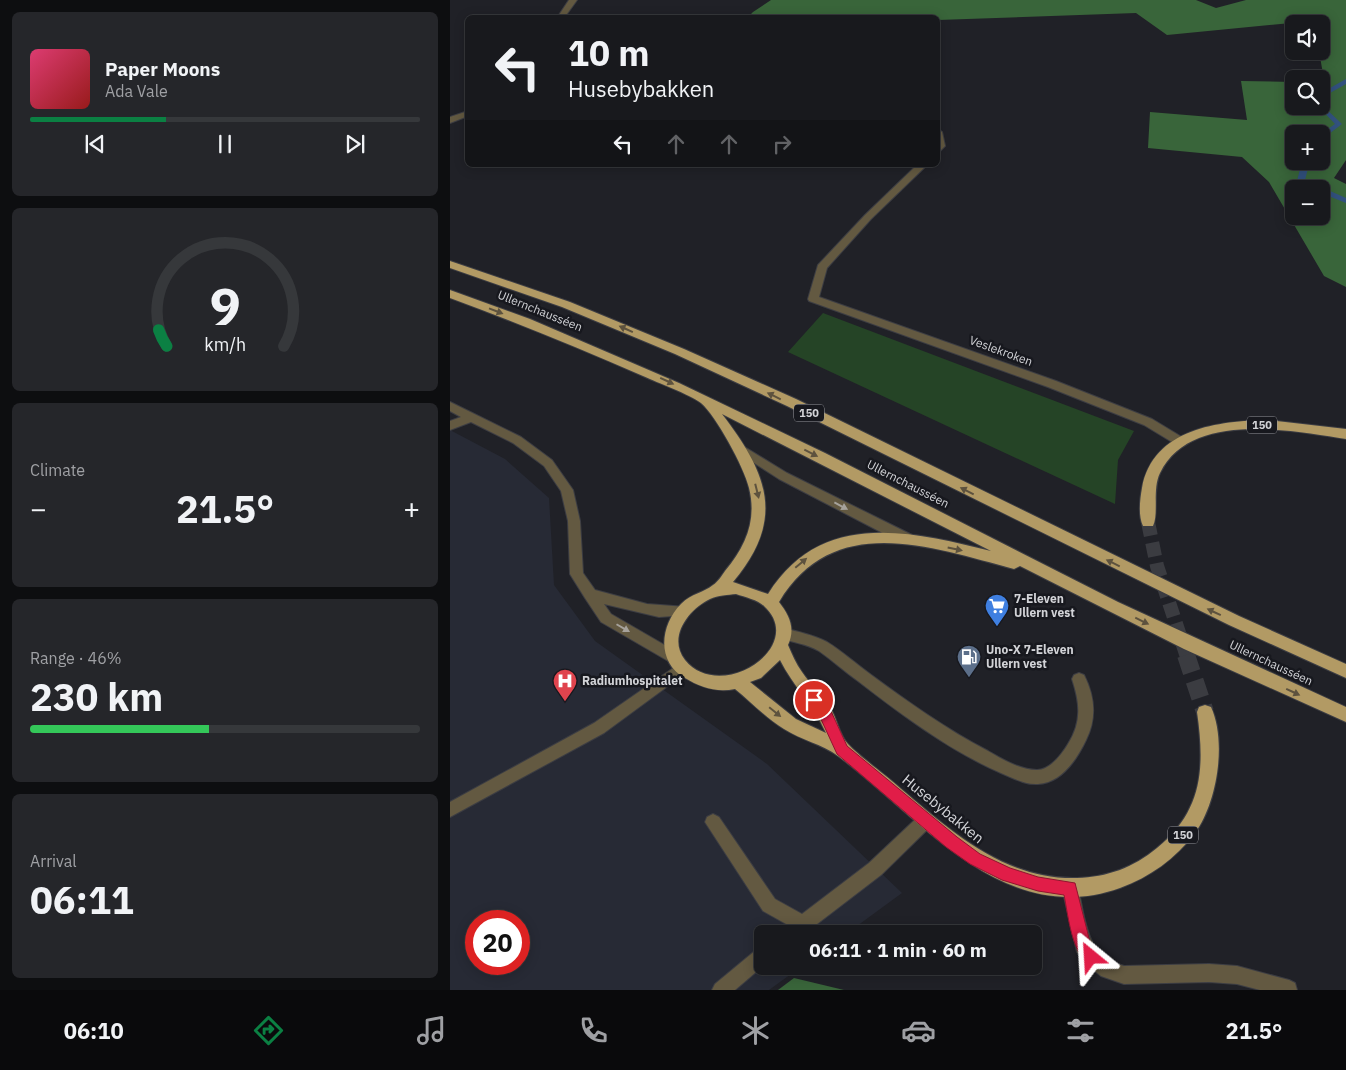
<!DOCTYPE html>
<meta charset="utf-8">
<style>
body{margin:0;font-family:"IBM Plex Sans",sans-serif;background:#25262a;color:#f1f3f6;height:100vh;display:flex;flex-direction:column;font-size:19px;white-space:nowrap}
*{box-sizing:border-box;margin:0}
p{font-size:16px;color:#9fa0a4}
.icon{flex:none;width:28px;height:28px;fill:none;stroke:currentColor;stroke-width:2;stroke-linecap:round;stroke-linejoin:round}
.map{position:relative;flex:1;overflow:hidden}
.sheet{display:flex;flex-direction:column;gap:12px;padding:12px;background:#0d0e10;width:450px}
.sheet>*{flex:none}
.hud{position:absolute;left:15px;top:15px;width:475px;height:152px;border-radius:8px;box-shadow:0 2px 12px #0003,0 0 0 1px #36383b;background:#18191d;color:#f1f3f6;overflow:hidden}
.fabs{position:absolute;left:835px;top:15px;display:grid;gap:10px}
.fabs a{display:grid;place-items:center;width:45px;height:45px;border-radius:8px;background:#18191d;box-shadow:0 2px 12px #0003,0 0 0 1px #36383b;font-size:25px}
.speed{position:absolute;left:15px;top:910px;display:flex;gap:10px;font-size:25px;font-weight:700;text-align:center}
.speed>*{display:grid;place-content:center;width:65px;height:65px;border-radius:50%;background:#18191d;box-shadow:0 2px 12px #0003,0 0 0 1px #36383b;line-height:1}
.speed .limit{border:8px solid #d22;background:#fff;color:#111}
.pin{position:absolute;display:grid;place-items:center;width:42px;height:42px;color:#fff;margin:-21px;border:2px solid #fff;border-radius:50%;box-shadow:0 1px 5px #0007}
.me{position:absolute;width:55px;margin:-28px;rotate:333deg;stroke-linejoin:round;filter:drop-shadow(0 0 4px #0008)}
.turn{display:flex;align-items:center;gap:18px;height:105px;padding:0 20px;font-size:22px}
.turn .icon{width:65px;height:65px;stroke-width:2.5}
.turn b{display:block;font-size:35px;line-height:42px}
.lanes{display:flex;align-items:center;height:48px;padding:0 20px;background:#0003;justify-content:center;gap:25px;direction:ltr}
.lanes .off{opacity:.35}
.big{font-size:38px;font-weight:700;line-height:1.1}
.sheet .widget{flex:1;display:flex;flex-direction:column;justify-content:center;gap:8px;min-width:0;padding:0 18px;border-radius:8px;background:#25262a}
.sheet .dial{align-items:center;gap:0}
.dial svg{height:130px;overflow:visible;fill:none;stroke:#36383b;stroke-width:7;stroke-linecap:round;text-anchor:middle}
.dial text{fill:#f1f3f6;stroke:none}
.song{display:flex;align-items:center;gap:15px}
.cover{width:60px;height:60px;border-radius:8px;background:linear-gradient(135deg,hsl(340 70% 55%),hsl(0 70% 35%))}
.played{height:5px;border-radius:2px;background:linear-gradient(90deg,#0b8043 35%,#36383b 35%)}
.keys{display:flex;justify-content:space-around;direction:ltr}
.heat{display:flex;justify-content:space-between;align-items:center;font-size:28px;direction:ltr}
.charge{height:8px;border-radius:4px;background:linear-gradient(90deg,#34c759 46%,#36383b 0)}
.trip{position:absolute;left:304px;top:925px;width:288px;height:50px;border-radius:8px;background:#18191d;box-shadow:0 2px 12px #0003,0 0 0 1px #36383b;font-weight:700;line-height:50px;text-align:center}
.dock{display:flex;height:80px;justify-content:space-around;align-items:center;background:#0a0a0c;color:#9fa0a4}
.dock .icon{width:35px;height:35px}
.dock .active{color:#0b8043}
.dock b{font-size:22px;color:#f1f3f6}
main{display:flex;flex:1;min-height:0}
.map>svg:first-child{display:block}
</style>
<main>
<section class="sheet">
<div class="widget">
<div class="song"><i class="cover"></i><div><b>Paper Moons</b><p>Ada Vale</p></div></div>
<div class="played"></div>
<div class="keys"><svg class="icon" aria-label="previous" viewBox="0 0 24 24"><path d="M18 5L8 12l10 7zM5 5v14"/></svg><svg class="icon" aria-label="pause" viewBox="0 0 24 24"><path d="M8 5v14M16 5v14"/></svg><svg class="icon" aria-label="next" viewBox="0 0 24 24"><path d="M6 5l10 7-10 7zM19 5v14"/></svg></div>
</div>
<div class="widget dial"><svg viewBox="0 0 100 80">
<path d="M14 69A42 42 0 1 1 86 69"/>
<path d="M14 69A42 42 0 0 1 9 59" stroke="#0b8043"/>
<text x="50" y="56" font-size="32" font-weight="700">9</text>
<text x="50" y="72" font-size="11">km/h</text>
</svg></div>
<div class="widget"><p>Climate</p>
<div class="heat"><a>−</a><b class="big">21.5°</b><a>+</a></div>
</div>
<div class="widget"><p>Range · 46%</p><b class="big">230 km</b><div class="charge"></div></div>
<div class="widget"><p>Arrival</p><b class="big">06:11</b></div>
</section>
<div class="map">
<svg width="896" height="990" viewBox="0 0 896 990">
<rect width="100%" height="100%" fill="#202127"/>
<!-- built -->
<path fill="#272a35" fill-rule="evenodd" d="M0,430L55,459L99,498L104,585L145,641L317,764L452,893L396,934H312V966H352L319,990H0ZM26,921H69V964H26Z"/>
<!-- green -->
<polygon fill="#254426" points="373,313 684,431 668,460 665,504 338,352"/>
<!-- forest -->
<g fill="#39653a" fill-rule="evenodd">
<path d="M321,0H746L766,8L796,0H896V160L884,178L896,184V287L874,276L819,182L792,157L698,148L700,112L797,120L791,81L844,82V106H871V79H854L873,74L869,51H871V24H863L862,21L717,35L686,13L488,20V18L298,17L303,12ZM844,134H871V161H844ZM844,189H871V216H844Z"/>
<polygon points="344,978 394,990 328,990"/>
</g>
<g fill="none" stroke-linecap="round" stroke-linejoin="round">
<!-- stream -->
<g fill="#32517e" fill-rule="evenodd">
<polygon points="896,79 896,84 871,98 871,93"/>
<polygon points="871,104 892,124 871,140 871,134 885,124 868,106 871,106"/>
<polygon points="852,161 860,161 855,180 896,198 896,203 871,193 871,189 861,189 848,183 847,181"/>
</g>
<!-- trunk-tunnel-far1 -->
<polyline stroke="#3b3c41" stroke-width="14" stroke-dasharray="14 7" stroke-linecap="butt" points="698,522 707,566 737,657"/>
<!-- trunk-tunnel -->
<polyline stroke="#3b3c41" stroke-width="18" stroke-dasharray="18 9" stroke-linecap="butt" points="736,655 755,712"/>
<defs>
<g id="service">
<polygon points="288,443 337,473 462,535 463,539 462,543 452,543 329,479 284,450 282,447"/>
<path d="M334,628C348,632 364,635 377,642C392,651 406,664 420,674C458,702 496,729 538,751C552,759 570,770 587,770C600,770 612,754 618,744C632,722 630,703 622,679L624,675L629,673L634,675C645,697 647,718 636,740C627,759 611,783 588,784C575,785 563,778 551,773C500,751 452,715 408,681C395,672 382,660 369,651C357,644 342,642 329,638L327,634L329,630Z"/>
<polygon points="232,662 237,664 239,668 237,672 154,733 0,817 0,802 144,723"/>
<polygon points="476,812 482,815 484,820 482,825 431,875 354,934 332,934 338,925 313,911 255,822 257,817 263,814 269,817 325,899 352,914 419,863 470,815"/>
<path d="M620,880L626,882L628,888C636,922 635,955 674,966L759,964L787,966L839,980L845,983L847,990H810L787,984L759,982L674,984L651,976L635,963L627,952L612,888L614,882Z"/>
<polygon points="312,947 313,966 285,990 262,990 265,984 306,950"/>
</g>
<g id="minor">
<polygon points="119,0 127,0 114,18 107,18"/>
<polygon points="18,111 18,116 0,123 0,117"/>
<polygon points="488,129 492,132 495,146 488,153"/>
<polygon points="467,165 477,165 421,219 377,268 369,297 606,381 702,419 735,439 737,442 735,445 727,445 694,425 598,387 359,301 358,299 368,265 415,215"/>
<polygon points="0,402 71,437 102,460 123,490 130,521 133,573 145,590 197,604 237,607 239,611 237,615 209,617 154,604 161,614 230,654 232,658 230,662 225,664 220,662 151,622 135,598 120,574 118,521 111,491 94,466 63,443 21,422 0,430 0,421 11,417 0,411"/>
</g>
<g id="trunk">
<polygon points="0,261 120,302 234,349 346,399 789,616 896,664 896,678 779,625 337,406 225,354 112,307 0,268"/>
<path d="M0,290L80,319L229,383L375,453L668,602L896,707V722L734,649L570,566L564,569C480,547 384,511 329,602C339,615 346,628 338,645C342,654 346,664 352,672C360,684 372,695 380,707C387,718 389,735 398,744C410,757 436,775 450,788C502,832 555,880 627,878C657,877 683,868 707,848C753,811 755,767 747,712L749,707L755,705L761,707C777,742 767,803 745,833C725,859 700,877 670,888C553,930 470,817 388,756C372,744 351,740 334,729C316,718 301,702 285,689C266,693 250,687 235,678C206,662 210,625 231,604C242,593 253,593 263,585C268,582 272,575 275,571C296,546 307,520 299,488C294,467 266,416 251,403C239,394 208,383 193,376C129,348 65,322 0,298ZM272,414L541,551C460,531 371,509 318,594L283,582C336,519 318,474 272,414ZM286,594C295,597 308,600 314,606C358,646 271,704 235,660C217,637 239,609 260,599C268,595 278,595 286,594ZM330,660C343,686 364,706 376,733L346,719L300,682L311,678Z"/>
<path d="M818,420L896,429V439C841,430 740,411 710,473C702,489 709,514 703,526H693C688,516 690,499 692,488C703,428 769,421 818,420Z"/>
</g>
</defs>
<!-- service casing -->
<use href="#service" stroke="#3c3d43" stroke-width="2"/>
<!-- minor casing -->
<use href="#minor" stroke="#3c3d43" stroke-width="2"/>
<!-- trunk casing -->
<use href="#trunk" stroke="#3c3d43" stroke-width="2"/>
<!-- service -->
<use href="#service" fill="#635941" fill-rule="evenodd"/>
<!-- minor -->
<use href="#minor" fill="#635941" fill-rule="evenodd"/>
<!-- trunk -->
<use href="#trunk" fill="#b29a64" fill-rule="evenodd"/>
</g>
<!-- one-way arrows -->
<defs><path id="oneway-solid" d="M-6-.8H1V-3.2L6.5 0L1 3.2V.8H-6Z" transform="scale(1.25)"/></defs>
<g fill="#5d523e">
<use href="#oneway-solid" transform="translate(46 311) rotate(21)"/>
<use href="#oneway-solid" transform="translate(176 329) rotate(-156)"/>
<use href="#oneway-solid" transform="translate(217 381) rotate(25)"/>
<use href="#oneway-solid" transform="translate(324 396) rotate(-154)"/>
<use href="#oneway-solid" transform="translate(361 453) rotate(27)"/>
<use href="#oneway-solid" transform="translate(307 491) rotate(76)"/>
<use href="#oneway-solid" transform="translate(517 491) rotate(-153)"/>
<use href="#oneway-solid" transform="translate(505 549) rotate(12)"/>
<use href="#oneway-solid" transform="translate(351 563) rotate(-40)"/>
<use href="#oneway-solid" transform="translate(663 563) rotate(-154)"/>
<use href="#oneway-solid" transform="translate(764 612) rotate(-155)"/>
<use href="#oneway-solid" transform="translate(692 621) rotate(26)"/>
<use href="#oneway-solid" transform="translate(843 692) rotate(25)"/>
<use href="#oneway-solid" transform="translate(325 712) rotate(39)"/>
</g>
<g fill="#a6a29b">
<use href="#oneway-solid" transform="translate(391 506) rotate(28)"/>
<use href="#oneway-solid" transform="translate(173 628) rotate(30)"/>
</g>
<!-- route -->
<path fill="#e11d48" stroke="#92132f" d="M364,694L369,696L380,709L397,746L507,837L530,854L560,868L588,877L625,883L640,942L649,957L646,963L641,965C622,957 618,914 614,895L588,891L552,880L520,864L496,847L387,754L370,717L357,700L359,696Z"/>
<!-- icons -->
<defs>
<symbol id="supermarket-pin" viewBox="-11 -11 22 30"><path d="M0 17L-7.5 6A9.5 9.5 0 1 1 7.5 6Z" fill="#3f7fe0" stroke="#17181e"/><path d="M-6-5.5h2.5l.6 2H6L4.5 2H-2.5L-4.4-4H-6ZM-1.5 3.2a1.3 1.3 0 1 0 .1 0ZM3 3.2a1.3 1.3 0 1 0 .1 0Z" fill="#fff"/></symbol>
<symbol id="fuel-pin" viewBox="-11 -11 22 30"><path d="M0 17L-7.5 6A9.5 9.5 0 1 1 7.5 6Z" fill="#5c6f8a" stroke="#17181e"/><path d="M-5.5-6h7V0h2V4h1.3V-2.5L3-4.5l.8-.8L6-3V5H2.5V1h-1V6h-7ZM-4.2-4.7v3.2H.2V-4.7Z" fill="#fff"/></symbol>
<symbol id="hospital-pin" viewBox="-11 -11 22 30"><path d="M0 17L-7.5 6A9.5 9.5 0 1 1 7.5 6Z" fill="#e0444e" stroke="#17181e"/><path d="M-5-5h3v3.5h4V-5h3V5h-3V1.5h-4V5h-3Z" fill="#fff"/></symbol>
</defs>
<g fill-rule="evenodd">
<use href="#supermarket-pin" x="533" y="592" width="28" height="38"/>
<use href="#fuel-pin" x="505" y="643" width="28" height="38"/>
<use href="#hospital-pin" x="101" y="667" width="28" height="38"/>
</g>
<g text-anchor="middle" stroke-width="5" stroke-linejoin="round" paint-order="stroke">
<!-- shield labels -->
<g fill="#17181e" stroke="#9a9ba0" stroke-width="1">
<rect x="344" y="404.5" width="30" height="17" rx="4"/>
<rect x="797" y="416.5" width="30" height="17" rx="4"/>
<rect x="718" y="826.5" width="30" height="17" rx="4"/>
</g>
<g font-size="11" font-weight="bold" fill="#d2d3d7">
<text x="359" y="417">150</text>
<text x="812" y="429">150</text>
<text x="733" y="839">150</text>
</g>
<!-- street labels -->
<g font-size="12" fill="#d2d3d7" stroke="#17181e">
<text transform="translate(90 311) rotate(22)" y="4">Ullernchausséen</text>
<text transform="translate(551 351) rotate(20)" y="4">Veslekroken</text>
<text transform="translate(458 484) rotate(27)" y="4">Ullernchausséen</text>
<text transform="translate(821 663) rotate(25)" y="4">Ullernchausséen</text>
</g>
<!-- poi labels -->
<g font-size="12" font-weight="bold" fill="#d2d3d7" stroke="#17181e" text-anchor="start">
<text x="564" y="603">7-Eleven<tspan x="564" dy="14">Ullern vest</tspan></text>
<text x="536" y="654">Uno-X 7-Eleven<tspan x="536" dy="14">Ullern vest</tspan></text>
<text x="132" y="685">Radiumhospitalet</text>
</g>
<!-- near-street labels -->
<g font-size="15" fill="#d2d3d7" stroke="#17181e">
<text transform="translate(493 809) rotate(39)" y="5">Husebybakken</text>
</g>
</g>
</svg>
<div class="fabs">
<a><svg class="icon" aria-label="sound" viewBox="0 0 24 24"><path d="M4 9h4l5-4v14l-5-4H4zM17 9q2 3 0 6"/></svg></a>
<a><svg class="icon" aria-label="search" viewBox="0 0 24 24"><circle cx="10" cy="10" r="6"/><path d="M15 15l6 6"/></svg></a>
<a>+</a>
<a>−</a>
</div>
<div class="speed"><div class="limit">20</div></div>
<div class="pin" style="left:364px;top:700px;background:#d93025"><svg class="icon" aria-label="arrive" viewBox="0 0 24 24"><path d="M6 21V4h12l-3 4 3 4H6"/></svg></div>
<svg class="me" style="left:641px;top:957px" viewBox="-20 -20 40 40"><path d="M0-17L14 15 0 8-14 15z" fill="#e11d48" stroke="#fff" stroke-width="4"/></svg>
<div class="trip">06:11 · 1 min · 60 m</div>
<div class="hud">
<div class="turn"><svg class="icon" aria-label="left" viewBox="0 0 24 24"><path d="M17 20v-9H6M10 6l-5 5 5 5"/></svg><div><b>10 m</b>Husebybakken</div></div>
<div class="lanes"><svg class="icon" aria-label="left" viewBox="0 0 24 24"><path d="M17 20v-9H6M10 6l-5 5 5 5"/></svg><svg class="icon off" aria-label="ahead" viewBox="0 0 24 24"><path d="M12 20V5M6 11l6-6 6 6"/></svg><svg class="icon off" aria-label="ahead" viewBox="0 0 24 24"><path d="M12 20V5M6 11l6-6 6 6"/></svg><svg class="icon off" aria-label="right" viewBox="0 0 24 24"><path d="M7 20v-9h11M14 6l5 5-5 5"/></svg></div>
</div>
</div>
</main>
<nav class="dock">
<b>06:10</b>
<svg class="icon active" aria-label="directions" viewBox="0 0 24 24"><path d="M12 3l9 9-9 9-9-9zM9 14v-3h6M13 9l2 2-2 2"/></svg>
<svg class="icon" aria-label="music" viewBox="0 0 24 24"><path d="M9 18V5l10-2v13"/><circle cx="6" cy="18" r="3"/><circle cx="16" cy="16" r="3"/></svg>
<svg class="icon" aria-label="phone" viewBox="0 0 24 24"><path d="M5 4h4l2 5-3 2q2 4 5 5l2-3 5 2v4C11 20 4 13 5 4z"/></svg>
<svg class="icon" aria-label="climate" viewBox="0 0 24 24"><path d="M12 3v18M4 7l16 10M4 17L20 7"/></svg>
<svg class="icon" aria-label="car" viewBox="0 0 24 24"><path d="M5 17H2v-5l4-1 3-4h7l3 4 3 1v5h-3M9 17h6M6 11h13"/><circle cx="7" cy="17" r="2"/><circle cx="17" cy="17" r="2"/></svg>
<svg class="icon" aria-label="filters" viewBox="0 0 24 24"><path d="M4 7h16M4 17h16"/><circle cx="9" cy="7" r="2"/><circle cx="15" cy="17" r="2"/></svg>
<b>21.5°</b>
</nav>
